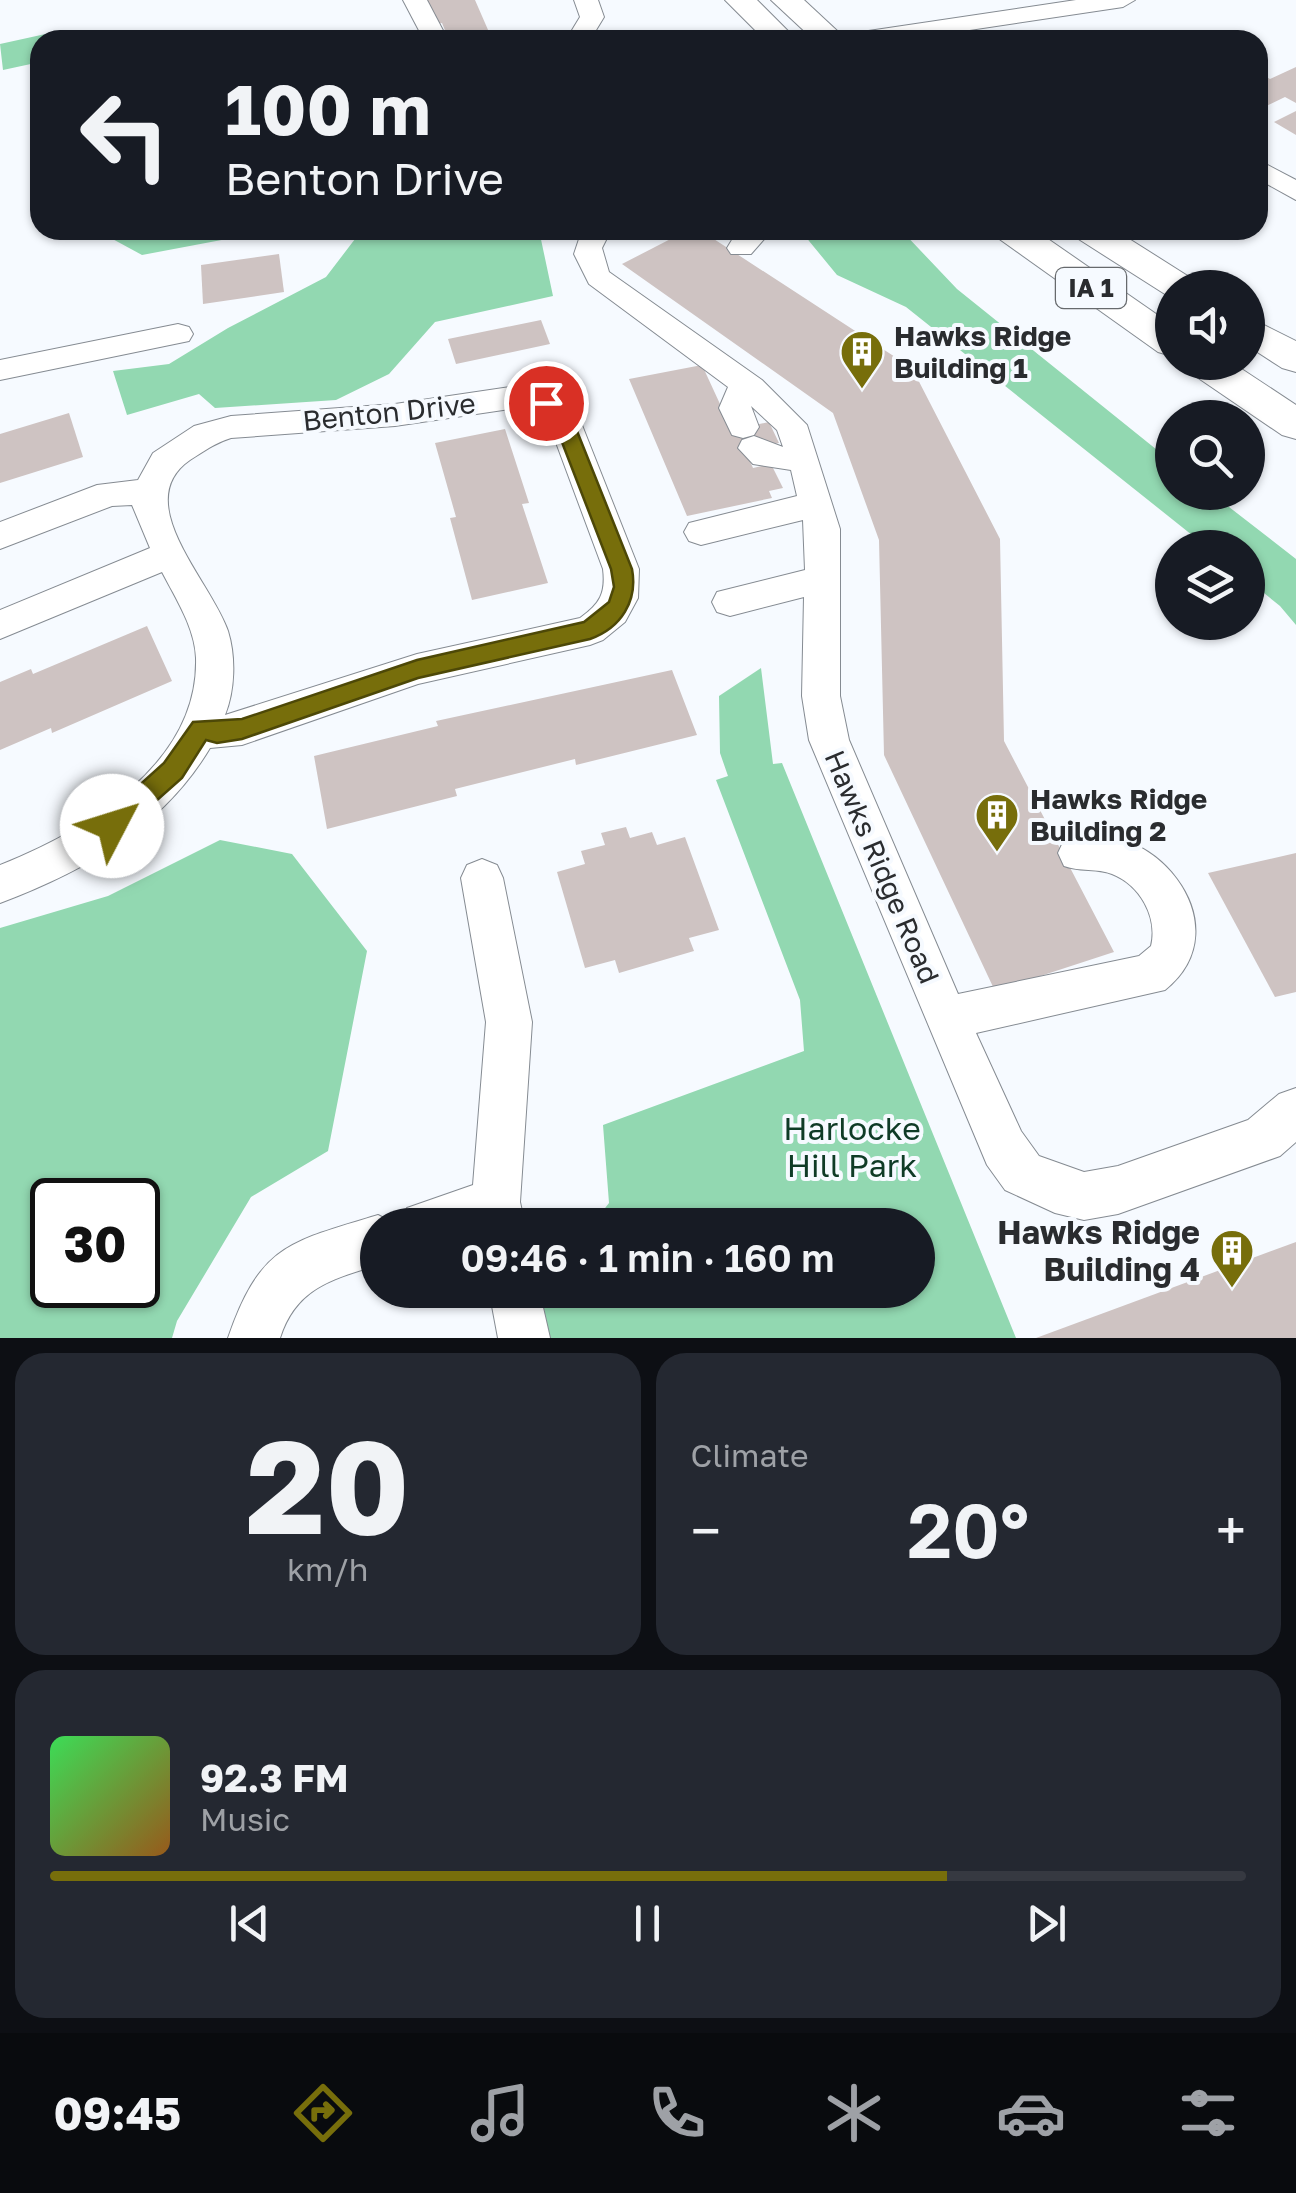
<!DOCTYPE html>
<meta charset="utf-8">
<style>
body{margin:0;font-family:"Golos Text",sans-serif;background:#242831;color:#f1f3f6;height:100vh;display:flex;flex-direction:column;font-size:38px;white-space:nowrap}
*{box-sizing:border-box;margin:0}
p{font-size:32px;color:#9ea1a6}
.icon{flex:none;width:55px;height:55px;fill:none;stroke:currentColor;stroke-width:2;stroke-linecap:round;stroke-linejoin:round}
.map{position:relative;height:1338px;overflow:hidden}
.details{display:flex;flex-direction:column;gap:15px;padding:15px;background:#0d0f14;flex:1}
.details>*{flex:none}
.guide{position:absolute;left:30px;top:30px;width:1238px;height:210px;border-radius:30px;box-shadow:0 2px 8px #0004;background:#171b24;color:#f1f3f6;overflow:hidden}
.buttons{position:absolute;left:1155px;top:270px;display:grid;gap:20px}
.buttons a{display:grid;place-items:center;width:110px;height:110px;border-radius:50%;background:#171b24;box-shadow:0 2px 8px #0004;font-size:50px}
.speed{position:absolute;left:30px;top:1178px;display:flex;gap:20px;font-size:50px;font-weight:700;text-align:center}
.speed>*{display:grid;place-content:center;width:130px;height:130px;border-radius:50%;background:#171b24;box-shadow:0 2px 8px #0004;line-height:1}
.speed .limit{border:5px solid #111;border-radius:15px;background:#fff;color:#111}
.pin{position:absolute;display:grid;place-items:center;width:85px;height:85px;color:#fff;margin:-42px;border:5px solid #fff;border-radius:50%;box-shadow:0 2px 10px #0007}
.me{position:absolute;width:110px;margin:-55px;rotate:50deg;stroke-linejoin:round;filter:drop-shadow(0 0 8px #0008)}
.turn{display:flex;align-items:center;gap:35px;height:210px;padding:0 30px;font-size:45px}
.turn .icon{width:130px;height:130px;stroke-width:2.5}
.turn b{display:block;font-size:70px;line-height:85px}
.big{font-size:75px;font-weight:600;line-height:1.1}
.details .card{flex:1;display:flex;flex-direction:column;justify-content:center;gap:15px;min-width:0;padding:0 35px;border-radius:30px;background:#242831}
.details .dial{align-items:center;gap:0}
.dial b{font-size:130px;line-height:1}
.song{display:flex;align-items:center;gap:30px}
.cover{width:120px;height:120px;border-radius:15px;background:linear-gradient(135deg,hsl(130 70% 55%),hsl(30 70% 35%))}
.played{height:10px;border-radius:5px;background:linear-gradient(90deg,#776e0b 75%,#363941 75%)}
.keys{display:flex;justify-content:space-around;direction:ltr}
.heat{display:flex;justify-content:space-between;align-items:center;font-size:55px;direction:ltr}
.details .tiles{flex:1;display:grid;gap:15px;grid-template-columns:1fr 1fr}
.card:last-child{grid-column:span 2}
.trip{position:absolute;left:360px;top:1208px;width:575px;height:100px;border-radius:50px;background:#171b24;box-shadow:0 2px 8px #0004;font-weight:600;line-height:100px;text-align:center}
.dock{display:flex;height:160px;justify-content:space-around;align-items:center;background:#090b0e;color:#9ea1a6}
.dock .icon{width:70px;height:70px}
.dock .selected{color:#776e0b}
.dock b{font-size:45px;color:#f1f3f6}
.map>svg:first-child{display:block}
</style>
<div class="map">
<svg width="1296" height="1338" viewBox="0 0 1296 1338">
<rect width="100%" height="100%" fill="#f6faff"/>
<!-- green -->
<g fill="#92d8b1" fill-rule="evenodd">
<polygon points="50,33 52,40 40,40 40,62 3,70 0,44"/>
<polygon points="96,230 274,230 142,255"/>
<polygon points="329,230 539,230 553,296 435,322 389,374 336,400 215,408 199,394 127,415 113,371 169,364 228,328 326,277 355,239"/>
<polygon points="800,230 901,230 957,289 1172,462 1172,492 1211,493 1296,559 1296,625 1280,606 1248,580 1248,548 1207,547 906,307 837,275"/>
<polygon points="761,668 773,764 782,763 1016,1338 550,1338 540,1290 918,1290 918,1225 592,1225 609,1203 603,1125 804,1051 800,1000 716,780 728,776 720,753 719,696"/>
<path d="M220,840L292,854L367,951L328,1151L251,1197L177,1321L172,1338H0V928L108,896ZM138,1200V1285H52V1200Z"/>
</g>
<!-- building -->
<g fill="#cec3c2">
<polygon points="426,0 475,0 492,39 449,40 442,23 436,24"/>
<polygon points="1296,67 1296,103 1285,97 1258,110 1258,72 1270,79"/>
<polygon points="1296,111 1296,135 1274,122"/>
<polygon points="688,230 700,230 912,368 1000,539 1004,741 1114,952 995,991 884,755 879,540 833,413 622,264"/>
<polygon points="279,254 284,292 203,304 201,265"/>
<polygon points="541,320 550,344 456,364 448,339"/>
<polygon points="702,365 732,430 769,422 779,443 745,450 753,468 771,464 783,488 769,491 772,498 687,516 629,379"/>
<polygon points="69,413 83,457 0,483 0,434"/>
<polygon points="505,429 529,503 522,504 548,583 472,600 450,518 456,517 435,443"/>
<polygon points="147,626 172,681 52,733 51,728 0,750 0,682 31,669 33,674"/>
<polygon points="672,670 697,735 576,765 575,759 455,789 457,796 327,829 314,756 438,726 436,721"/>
<polygon points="626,827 630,838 652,832 657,845 685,837 719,930 689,938 694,951 619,973 615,960 585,968 557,872 585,864 581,851 605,845 601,833"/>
<polygon points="1296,853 1296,992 1275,997 1208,873"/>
<polygon points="1296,1242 1296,1338 1036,1338"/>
</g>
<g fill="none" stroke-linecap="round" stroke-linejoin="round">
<defs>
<g id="minor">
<polygon points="403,0 427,0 448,40 424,40"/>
<polygon points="574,0 598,0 604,17 590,40 566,40 580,17"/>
<polygon points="1076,0 1135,0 1123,7 903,40 843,40 855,33"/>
<polygon points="541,31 549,33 552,40 525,40"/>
<polygon points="1258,160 1296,180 1296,200 1258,179"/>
<path d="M582,230H611L602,248L609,272L762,380L807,425L840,529V696L849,740L958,994L1139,956L1151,946C1158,917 1140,885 1112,874C1097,868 1080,872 1064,866L1058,853L1064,840C1149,809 1246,925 1165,990L976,1033L1021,1131L1039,1156L1084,1172L1118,1166L1248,1120L1279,1094L1296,1088V1142L1280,1156L1118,1214L1084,1220L1055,1213L1005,1190L987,1165L809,740L802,696L804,597L730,616L717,612L712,602L717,592L805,570L803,520L701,545L689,541L684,532L689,523L797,496L791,470L753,464L738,448L742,440L754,436L783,447L777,430L751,406L759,427L754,435L743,438L732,435L719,408L728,387L589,284L574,254Z"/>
<polygon points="738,230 766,230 765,238 751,254 731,254 727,248"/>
<polygon points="178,324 189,327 193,334 189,341 0,380 0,360"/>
<path d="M516,386L557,395L578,415L639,569L638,598L625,622L603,640L590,645L418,684L242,745L210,748C163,827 85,871 0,903V865C86,831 199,764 196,658C195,628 176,599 162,572L0,639V610L150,548L132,505L112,506L0,549V522L97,485L138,480L153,453L194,426L231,416L395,404ZM516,408L536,412L548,421L603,569C606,593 600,604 580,618L417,654L225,715C235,690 236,657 228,631C211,581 129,502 190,460C204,451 215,443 231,438L395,426Z"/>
<polygon points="482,859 497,865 503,878 532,1022 520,1202 525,1225 399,1225 407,1208 473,1185 486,1022 461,878 467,865"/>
<path d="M378,1215L397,1225H378V1265C332,1279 296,1288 280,1338H228C260,1245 289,1242 378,1215Z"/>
<polygon points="489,1290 539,1290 550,1338 498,1338"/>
</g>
<g id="major">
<polygon points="725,0 757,0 797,40 765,40"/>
<polygon points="771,0 804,0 847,40 814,40"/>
<polygon points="993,230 1035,230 1172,325 1172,356 1158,352 998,238"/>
<polygon points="1072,230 1115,230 1194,280 1199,288 1172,288 1172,298 1168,296 1077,238"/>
<polygon points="1248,317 1296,341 1296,372 1282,368 1248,346"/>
<polygon points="1183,362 1231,362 1296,405 1296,439 1282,435 1188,371"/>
</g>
</defs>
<!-- minor casing -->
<use href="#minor" stroke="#858b92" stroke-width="2"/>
<!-- major casing -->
<use href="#major" stroke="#858b92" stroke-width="2"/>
<!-- minor -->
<use href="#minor" fill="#fff" fill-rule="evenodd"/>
<!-- major -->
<use href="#major" fill="#fff" fill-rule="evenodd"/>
</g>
<!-- route -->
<path fill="#776e0b" stroke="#4d4807" stroke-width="2.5" d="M546,396L571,416L632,569C638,601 621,628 590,639L418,678L242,739L217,743L206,740L182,778L120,833L112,837L103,833L99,826L103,818L164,763L193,722L242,719L417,660L584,622L609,602L614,587L611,569L553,419L536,403Z"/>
<!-- icons -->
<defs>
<symbol id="building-pin" viewBox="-11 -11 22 30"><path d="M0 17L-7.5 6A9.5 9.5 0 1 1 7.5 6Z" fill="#776e0b" stroke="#f6faff"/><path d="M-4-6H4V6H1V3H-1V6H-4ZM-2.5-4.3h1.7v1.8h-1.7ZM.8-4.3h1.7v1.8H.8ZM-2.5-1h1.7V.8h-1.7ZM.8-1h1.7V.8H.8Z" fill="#fff"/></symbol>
</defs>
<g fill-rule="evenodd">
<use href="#building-pin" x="837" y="327" width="50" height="68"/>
<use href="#building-pin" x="972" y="790" width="50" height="68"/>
<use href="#building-pin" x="1207" y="1226" width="50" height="68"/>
</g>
<g text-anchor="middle" stroke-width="8" stroke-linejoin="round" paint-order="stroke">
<!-- shield labels -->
<rect fill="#f6faff" stroke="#676a6d" stroke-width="2.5" x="1056" y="268" width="70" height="40" rx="8"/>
<g font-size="25" font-weight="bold" fill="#2a2c2f">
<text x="1091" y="297">IA 1</text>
</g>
<!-- poi labels -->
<g font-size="28" font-weight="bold" fill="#2a2c2f" stroke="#f6faff" text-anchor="start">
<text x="894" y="346">Hawks Ridge<tspan x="894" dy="32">Building 1</tspan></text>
<text x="1030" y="809">Hawks Ridge<tspan x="1030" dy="32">Building 2</tspan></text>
</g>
<!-- street labels -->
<g font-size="28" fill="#2a2c2f" stroke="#f6faff">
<text transform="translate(389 412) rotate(-6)" y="10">Benton Drive</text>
<text transform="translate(882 867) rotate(67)" y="10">Hawks Ridge Road</text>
</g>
<!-- near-park labels -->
<g font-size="32" fill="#0f3b26" stroke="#f6faff">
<text x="852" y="1140">Harlocke<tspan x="852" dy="37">Hill Park</tspan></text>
</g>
<!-- near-poi labels -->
<g font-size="32" font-weight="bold" fill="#2a2c2f" stroke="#f6faff" text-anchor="end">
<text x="1200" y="1244">Hawks Ridge<tspan x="1200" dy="37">Building 4</tspan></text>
</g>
</g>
</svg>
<div class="buttons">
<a><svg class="icon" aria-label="sound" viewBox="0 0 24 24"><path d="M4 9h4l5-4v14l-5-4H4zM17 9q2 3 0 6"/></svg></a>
<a><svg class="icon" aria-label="search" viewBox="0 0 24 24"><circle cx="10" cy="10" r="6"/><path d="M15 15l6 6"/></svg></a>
<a><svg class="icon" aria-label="layers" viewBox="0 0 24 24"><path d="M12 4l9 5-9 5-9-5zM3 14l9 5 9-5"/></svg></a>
</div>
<div class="speed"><div class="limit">30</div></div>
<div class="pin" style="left:546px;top:403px;background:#d93025"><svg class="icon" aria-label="arrive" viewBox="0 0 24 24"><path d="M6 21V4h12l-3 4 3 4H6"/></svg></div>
<svg class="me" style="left:112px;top:826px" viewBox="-20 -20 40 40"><circle r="19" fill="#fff"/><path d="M0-13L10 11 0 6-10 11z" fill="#776e0b"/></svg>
<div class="trip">09:46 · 1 min · 160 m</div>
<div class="guide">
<div class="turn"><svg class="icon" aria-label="left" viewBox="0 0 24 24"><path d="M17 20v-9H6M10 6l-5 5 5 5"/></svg><div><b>100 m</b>Benton Drive</div></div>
</div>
</div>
<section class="details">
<div class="tiles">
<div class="card dial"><b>20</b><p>km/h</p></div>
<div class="card"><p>Climate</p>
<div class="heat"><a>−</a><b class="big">20°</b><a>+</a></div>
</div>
<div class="card">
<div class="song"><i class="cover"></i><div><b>92.3 FM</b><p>Music</p></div></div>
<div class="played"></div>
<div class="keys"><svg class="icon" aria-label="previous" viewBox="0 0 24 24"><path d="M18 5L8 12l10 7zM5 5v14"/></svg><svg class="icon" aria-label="pause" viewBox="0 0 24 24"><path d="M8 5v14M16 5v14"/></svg><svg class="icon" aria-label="next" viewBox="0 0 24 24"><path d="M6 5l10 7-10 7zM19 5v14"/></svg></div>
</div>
</div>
</section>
<nav class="dock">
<b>09:45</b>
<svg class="icon selected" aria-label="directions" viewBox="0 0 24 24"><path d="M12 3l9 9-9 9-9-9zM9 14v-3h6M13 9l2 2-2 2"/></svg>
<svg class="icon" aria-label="music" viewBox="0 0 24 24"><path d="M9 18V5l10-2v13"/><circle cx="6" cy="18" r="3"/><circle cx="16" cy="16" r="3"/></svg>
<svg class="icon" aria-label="phone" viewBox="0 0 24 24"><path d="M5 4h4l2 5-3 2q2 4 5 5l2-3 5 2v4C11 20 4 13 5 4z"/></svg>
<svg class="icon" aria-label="climate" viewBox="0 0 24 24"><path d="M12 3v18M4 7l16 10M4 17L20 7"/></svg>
<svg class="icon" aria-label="car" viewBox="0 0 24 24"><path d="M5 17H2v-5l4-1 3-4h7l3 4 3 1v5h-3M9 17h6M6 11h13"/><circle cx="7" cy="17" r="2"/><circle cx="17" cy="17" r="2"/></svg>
<svg class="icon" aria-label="filters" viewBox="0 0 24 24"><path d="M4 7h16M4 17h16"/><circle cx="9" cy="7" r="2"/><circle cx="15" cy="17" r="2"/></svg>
</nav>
